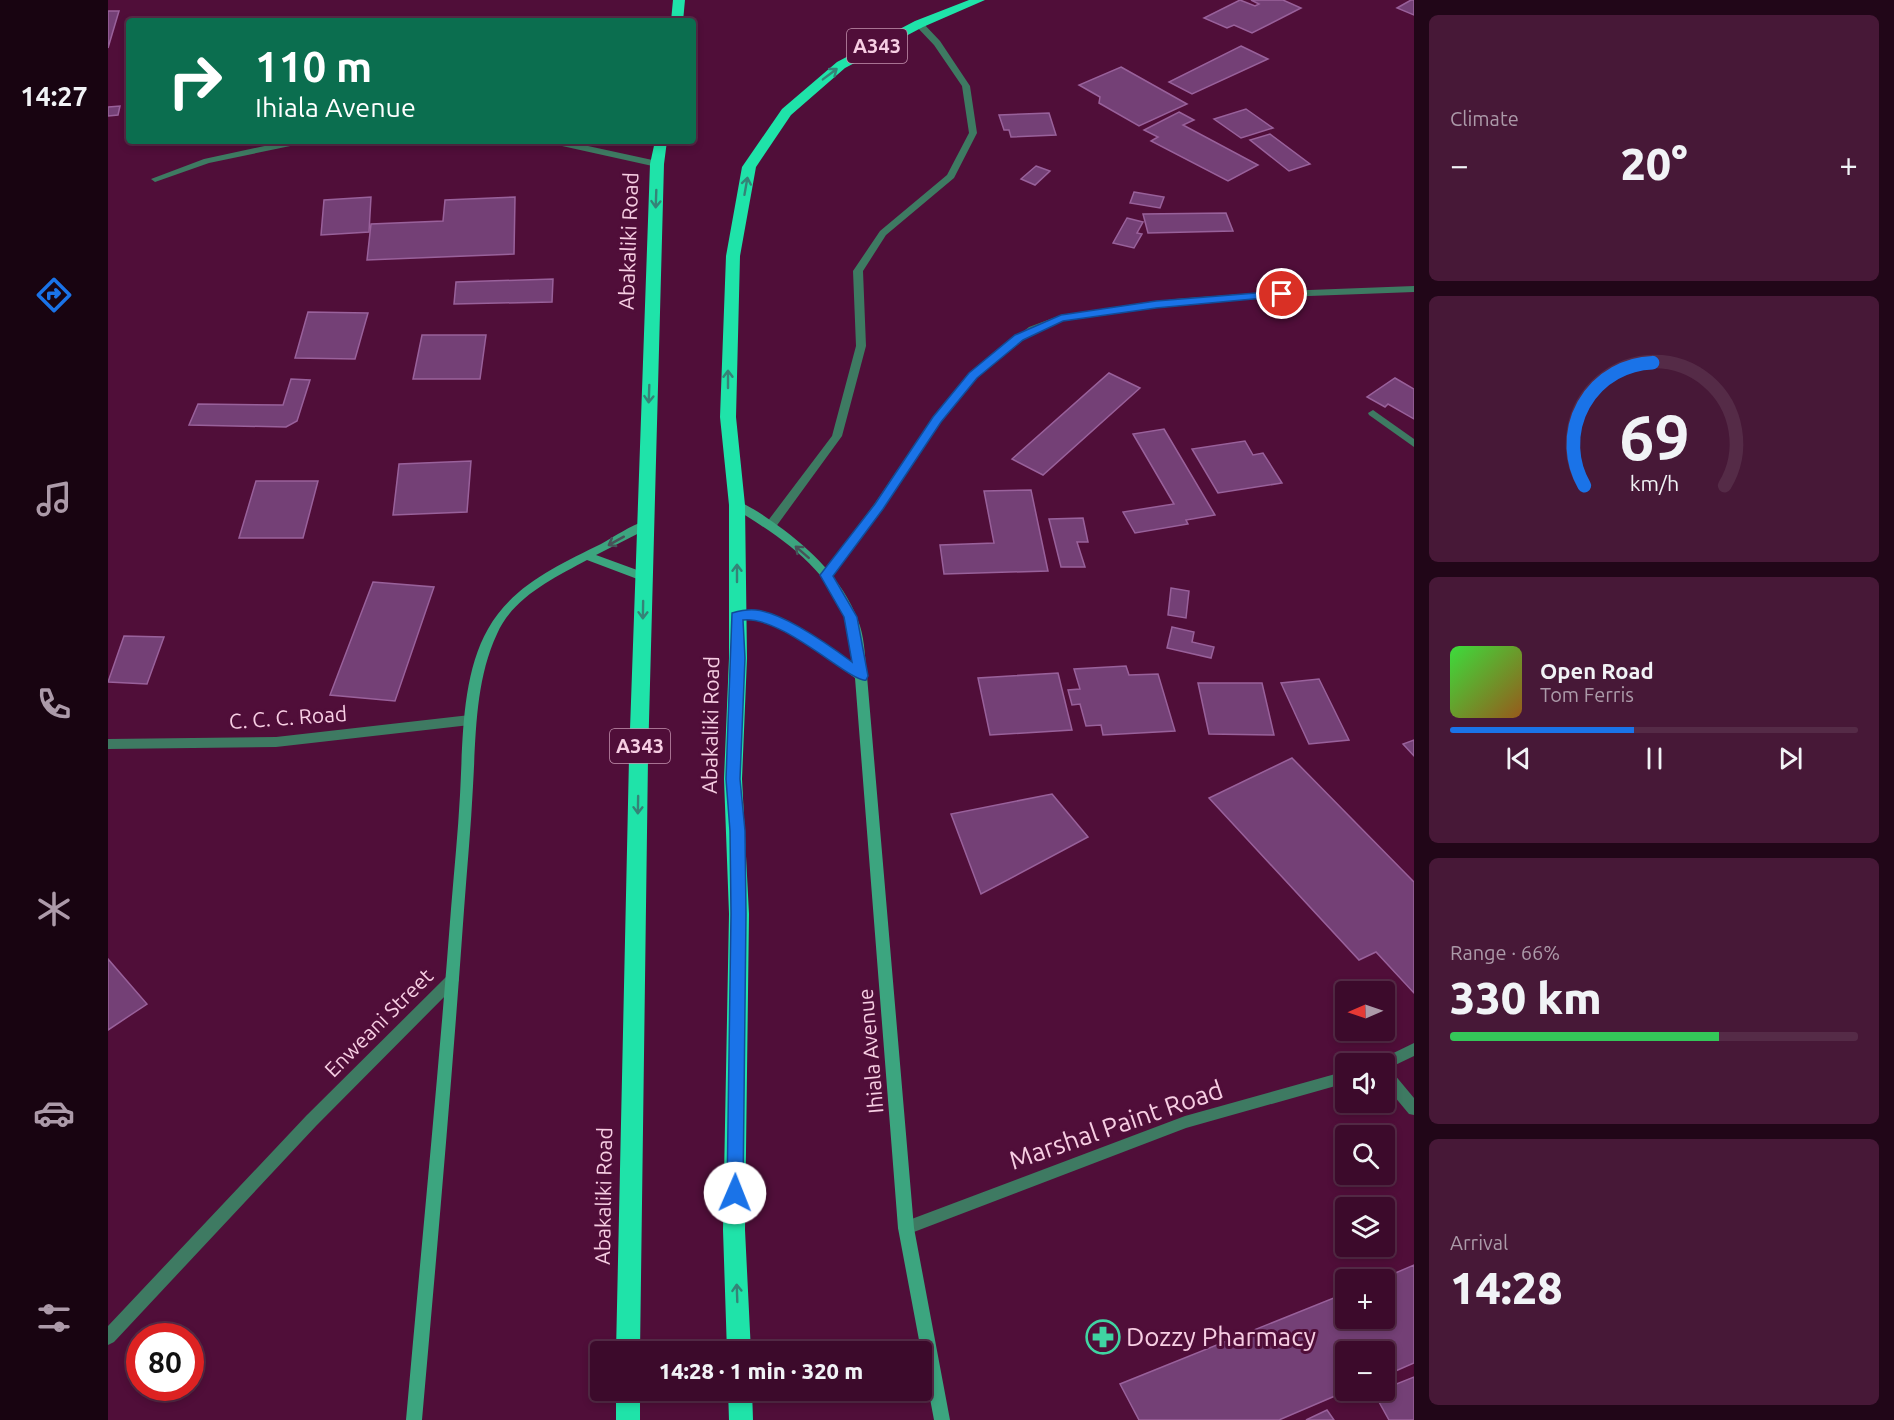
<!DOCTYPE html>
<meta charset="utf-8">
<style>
body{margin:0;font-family:Ubuntu,sans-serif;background:#471837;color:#f1f3f6;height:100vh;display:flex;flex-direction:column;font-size:22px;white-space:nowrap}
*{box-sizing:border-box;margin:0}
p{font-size:20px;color:#ac9aa9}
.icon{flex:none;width:33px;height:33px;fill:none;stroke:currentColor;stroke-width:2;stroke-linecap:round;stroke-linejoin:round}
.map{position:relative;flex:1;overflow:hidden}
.details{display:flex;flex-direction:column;gap:15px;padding:15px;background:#210618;width:480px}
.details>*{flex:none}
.top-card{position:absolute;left:18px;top:18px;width:570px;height:126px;border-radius:6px;box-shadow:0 3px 9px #0003,0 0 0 2px #552b47;background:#0b6e4f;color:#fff;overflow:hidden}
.needle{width:39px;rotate:268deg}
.buttons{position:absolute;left:1227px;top:981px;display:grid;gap:12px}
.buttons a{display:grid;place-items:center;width:60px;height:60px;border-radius:6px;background:#3c0a2b;box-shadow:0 3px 9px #0003,0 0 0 2px #552b47;font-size:30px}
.speed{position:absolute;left:18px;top:1323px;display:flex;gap:12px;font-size:30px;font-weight:700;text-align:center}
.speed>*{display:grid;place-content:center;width:78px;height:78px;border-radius:50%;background:#3c0a2b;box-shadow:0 3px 9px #0003,0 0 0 2px #552b47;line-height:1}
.speed .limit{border:9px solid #d22;background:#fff;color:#111}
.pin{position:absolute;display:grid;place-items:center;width:51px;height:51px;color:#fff;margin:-26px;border:3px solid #fff;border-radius:50%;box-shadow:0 2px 6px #0007}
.me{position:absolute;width:66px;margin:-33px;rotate:1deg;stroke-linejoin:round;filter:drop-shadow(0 0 4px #0008)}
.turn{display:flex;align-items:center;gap:21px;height:126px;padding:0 30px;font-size:27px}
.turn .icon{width:78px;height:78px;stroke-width:2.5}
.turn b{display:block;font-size:42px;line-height:51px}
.big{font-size:45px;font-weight:800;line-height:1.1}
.details .tile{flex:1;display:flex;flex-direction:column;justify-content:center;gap:9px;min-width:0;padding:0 21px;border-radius:9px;background:#471837}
.details .dial{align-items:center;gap:0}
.dial svg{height:156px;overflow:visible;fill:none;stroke:#552b47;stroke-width:7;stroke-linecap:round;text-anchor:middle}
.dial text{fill:#f1f3f6;stroke:none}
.song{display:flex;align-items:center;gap:18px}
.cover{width:72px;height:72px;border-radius:9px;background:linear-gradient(135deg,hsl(120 70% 55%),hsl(30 70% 35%))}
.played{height:6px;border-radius:3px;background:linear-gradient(90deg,#1a73e8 45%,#552b47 45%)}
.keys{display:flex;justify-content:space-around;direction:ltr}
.heat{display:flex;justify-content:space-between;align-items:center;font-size:33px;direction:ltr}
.charge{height:9px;border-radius:4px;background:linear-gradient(90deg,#34c759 66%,#552b47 0)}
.trip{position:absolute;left:482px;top:1341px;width:342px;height:60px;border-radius:6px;background:#3c0a2b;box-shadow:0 3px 9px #0003,0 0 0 2px #552b47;font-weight:800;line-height:60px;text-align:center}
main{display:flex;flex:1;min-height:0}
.tabs{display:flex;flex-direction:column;width:108px;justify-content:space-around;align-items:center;background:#180411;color:#ac9aa9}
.tabs .icon{width:42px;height:42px}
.tabs .selected{color:#1a73e8}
.tabs b{font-size:27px;color:#f1f3f6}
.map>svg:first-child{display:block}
</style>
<main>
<nav class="tabs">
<b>14:27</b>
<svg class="icon selected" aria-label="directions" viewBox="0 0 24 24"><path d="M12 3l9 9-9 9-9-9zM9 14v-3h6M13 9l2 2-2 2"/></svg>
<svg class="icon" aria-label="music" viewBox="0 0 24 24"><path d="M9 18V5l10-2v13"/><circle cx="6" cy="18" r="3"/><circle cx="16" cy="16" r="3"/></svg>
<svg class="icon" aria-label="phone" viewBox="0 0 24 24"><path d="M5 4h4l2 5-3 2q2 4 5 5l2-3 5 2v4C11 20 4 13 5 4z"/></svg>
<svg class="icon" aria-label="climate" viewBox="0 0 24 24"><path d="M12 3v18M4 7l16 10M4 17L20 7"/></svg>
<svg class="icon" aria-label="car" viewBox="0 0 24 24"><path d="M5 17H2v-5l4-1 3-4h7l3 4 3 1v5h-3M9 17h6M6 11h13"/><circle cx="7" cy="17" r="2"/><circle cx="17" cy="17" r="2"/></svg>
<svg class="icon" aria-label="filters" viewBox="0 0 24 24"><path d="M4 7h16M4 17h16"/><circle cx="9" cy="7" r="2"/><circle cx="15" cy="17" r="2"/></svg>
</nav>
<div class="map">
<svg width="1306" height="1420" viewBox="0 0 1306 1420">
<rect width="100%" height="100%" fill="#500e39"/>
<!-- building -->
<g fill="#744076" stroke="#99619b" stroke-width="1.5">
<polygon points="1132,0 1147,6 1151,4 1143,0 1175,0 1193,8 1144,33 1126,25 1119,28 1096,18"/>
<polygon points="1303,0 1306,0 1306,15 1289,8"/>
<polygon points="0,11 11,11 0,48"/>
<polygon points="1133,46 1160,59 1084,94 1061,82"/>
<polygon points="1013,67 1079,104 1031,126 991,103 992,97 971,85"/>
<polygon points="12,106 10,115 0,116 0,107"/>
<polygon points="1138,109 1165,128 1133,138 1106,119"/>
<polygon points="1071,112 1086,120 1075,125 1150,165 1120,181 1043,141 1050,137 1036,130"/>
<polygon points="941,113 948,135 903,137 901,130 896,130 891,115"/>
<polygon points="1162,134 1202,164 1181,171 1142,140"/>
<polygon points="928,166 942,171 927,185 913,179"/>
<polygon points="1026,192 1056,197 1052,208 1022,203"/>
<polygon points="263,197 261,232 213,235 216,200"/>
<polygon points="407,197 406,254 259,260 263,224 335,221 337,200"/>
<polygon points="1118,213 1125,231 1040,233 1035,214"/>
<polygon points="1019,218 1035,222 1029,233 1034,234 1026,248 1005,243"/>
<polygon points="445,279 444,302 346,304 348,282"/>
<polygon points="200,312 260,313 247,359 187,358"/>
<polygon points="314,335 378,335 372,379 305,379"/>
<polygon points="1001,373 1032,388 935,475 904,459"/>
<polygon points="1287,378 1306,389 1306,419 1280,404 1277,407 1259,397"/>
<polygon points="183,379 202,380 189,421 178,427 81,425 90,404 175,405"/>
<polygon points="1056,429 1107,515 1078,520 1080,524 1027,533 1015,512 1066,504 1025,434"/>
<polygon points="1137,441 1145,455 1155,453 1174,483 1110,493 1084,449"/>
<polygon points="363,461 359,512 285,515 291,464"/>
<polygon points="148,481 210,481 195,538 131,538"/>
<polygon points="923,490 940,571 836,574 832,545 886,543 876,491"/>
<polygon points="975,518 980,542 969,542 977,567 953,567 941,519"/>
<polygon points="265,582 326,587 287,701 222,695"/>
<polygon points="1063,588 1081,591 1078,618 1060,615"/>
<polygon points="1064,627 1086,632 1084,642 1106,647 1103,658 1059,648"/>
<polygon points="16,636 56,637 39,684 0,682"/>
<polygon points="1018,666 1021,675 1050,674 1067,731 995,735 993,725 978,726 972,704 964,705 960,690 972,689 966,669"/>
<polygon points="950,673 964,730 882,735 870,678"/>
<polygon points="1211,679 1241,740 1201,744 1173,683"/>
<polygon points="1090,683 1154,683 1166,735 1101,734"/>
<polygon points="1306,740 1306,756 1295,744"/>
<polygon points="1184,758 1306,882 1306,993 1268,952 1251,960 1101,798"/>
<polygon points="944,794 980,837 873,894 843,814"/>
<polygon points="0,959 39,1004 0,1030"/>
<polygon points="1306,1265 1306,1363 1276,1376 1276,1352 1238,1352 1238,1390 1241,1390 1171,1420 1031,1420 1012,1384 1238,1293 1238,1318 1276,1318 1276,1280 1271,1280"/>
<polygon points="1306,1377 1306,1420 1281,1420 1266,1393"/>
<polygon points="1219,1410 1226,1420 1198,1420"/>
</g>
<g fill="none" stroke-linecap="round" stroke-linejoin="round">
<!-- lane -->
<polygon fill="#3e7a62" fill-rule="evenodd" points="808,22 814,22 832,41 862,86 869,133 846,178 778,235 755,271 758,346 734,436 667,528 659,528 658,525 659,522 724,436 748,346 745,271 772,231 839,175 861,133 854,86 826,45 808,26"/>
<!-- street -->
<g fill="#3e7a62" fill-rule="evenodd">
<polygon points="180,141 196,141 192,144 101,163 47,182 43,179 96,159"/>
<polygon points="397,141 457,141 549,161 553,164 549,167 445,144 401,144"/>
<polygon points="1306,286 1306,292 1175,297 1067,305 955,321 927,331 869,377 833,421 775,509 723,578 719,579 713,575 767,503 825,417 861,373 921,327 953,315 1067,299 1175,291"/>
<polygon points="1265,410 1306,439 1306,447 1261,415 1260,413"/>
<polygon points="362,715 368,720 362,725 168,747 0,749 0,739 168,737"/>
<polygon points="344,974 349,976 351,980 349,984 208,1126 6,1342 0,1345 0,1326 198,1116 339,976"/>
<polygon points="1306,1043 1306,1056 1281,1068 1306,1098 1306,1115 1301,1114 1276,1084 1276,1064 1269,1064 1271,1060"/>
<polygon points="1238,1071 1238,1083 1078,1128 798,1235 793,1233 790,1228 793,1223 1077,1116"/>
</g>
<!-- secondary -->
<g fill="#3ca57f" fill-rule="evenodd">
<path d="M629,501C645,507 662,520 676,530C709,555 739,586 752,626C757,642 757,660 759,676L806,1228L842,1420H826L790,1228L747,678C721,658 681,623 647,618C641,617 635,620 629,621L623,617L625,614C631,612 637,610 643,610C673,609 722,647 746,664C745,652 744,640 741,628C726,572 672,536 625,508L624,505Z"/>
<path d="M537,521L541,522L542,525L541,528L488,555L540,574L542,577L540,580H532L479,560C446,578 405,597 389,634C367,681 368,736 365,786C363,827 359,868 356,910C344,1080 329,1250 314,1420H298C313,1250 330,1080 343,909C346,871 350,833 352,795C355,743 353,676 380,629C404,586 450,565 493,544C507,536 522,526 537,521Z"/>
</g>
<!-- highway -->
<g fill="#1fe3a9" fill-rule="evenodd">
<polygon points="565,0 577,0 575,21 563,21"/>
<polygon points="861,0 877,0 815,27 737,68 683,115 648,167 632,256 628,417 637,505 639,658 634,779 641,914 637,1230 643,1352 619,1352 615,1230 621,914 616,779 621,658 621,505 612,417 618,256 634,167 674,109 729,62 807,21"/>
<polygon points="547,141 559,141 556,164 540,758 532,1352 508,1352 521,758 542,164"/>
<rect x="508" y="1390" width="24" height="30"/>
<polygon points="620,1390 644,1390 645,1420 621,1420"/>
</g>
</g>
<!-- one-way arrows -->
<defs><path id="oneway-shaft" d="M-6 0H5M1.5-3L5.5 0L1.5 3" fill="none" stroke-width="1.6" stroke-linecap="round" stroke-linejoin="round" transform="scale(1.5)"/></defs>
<g stroke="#358377">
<use href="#oneway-shaft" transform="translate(722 74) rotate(-37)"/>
<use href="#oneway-shaft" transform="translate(638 186) rotate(-80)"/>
<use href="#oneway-shaft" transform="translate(548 199) rotate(92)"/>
<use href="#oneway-shaft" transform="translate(620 379) rotate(-90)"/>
<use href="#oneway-shaft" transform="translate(541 394) rotate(92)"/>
<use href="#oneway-shaft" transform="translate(629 573) rotate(-90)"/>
<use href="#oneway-shaft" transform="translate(535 610) rotate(91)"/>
<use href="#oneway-shaft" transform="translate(530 805) rotate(91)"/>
<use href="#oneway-shaft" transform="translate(629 1293) rotate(-92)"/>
</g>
<g stroke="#475258">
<use href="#oneway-shaft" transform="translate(508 541) rotate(151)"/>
<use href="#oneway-shaft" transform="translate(694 552) rotate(-139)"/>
</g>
<!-- route -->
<path fill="#1a73e8" stroke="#114b97" stroke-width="1.5" d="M1174,291L1180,294L1178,296L1048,308L955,321L915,340L869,378L833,422L775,509L725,576L749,617L760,676L758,680C744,684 674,615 635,620L637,658L632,779L637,831L638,914L635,1193L633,1198L627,1200L621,1198L619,1193L623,914L622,831L618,779L624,613C631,611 640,609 648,610C676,613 721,645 744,662L736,617L712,575L767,504L825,417L861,373L907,335L953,315L1048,301Z"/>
<!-- icons -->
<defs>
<symbol id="pharmacy-ring" viewBox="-11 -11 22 22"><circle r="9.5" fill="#500e39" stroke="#40d4a2" stroke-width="1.5"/><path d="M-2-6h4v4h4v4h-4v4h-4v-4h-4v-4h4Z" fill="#40d4a2"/></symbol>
</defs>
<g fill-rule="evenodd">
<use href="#pharmacy-ring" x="976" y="1318" width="38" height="38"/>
</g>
<g text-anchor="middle" stroke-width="6" stroke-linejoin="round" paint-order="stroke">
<!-- shield labels -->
<g fill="#500e39" stroke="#c594b0" stroke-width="1.5">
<rect x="739" y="29" width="60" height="34" rx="4.5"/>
<rect x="502" y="729" width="60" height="34" rx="4.5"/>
</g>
<g font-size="20" font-weight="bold" fill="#f7cee3">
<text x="769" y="53">A343</text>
<text x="532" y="753">A343</text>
</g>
<!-- street labels -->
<g font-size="21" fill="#f7cee3" stroke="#500e39">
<text transform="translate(521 241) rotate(-88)" y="7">Abakaliki Road</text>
<text transform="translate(180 718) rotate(-4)" y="7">C. C. C. Road</text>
<text transform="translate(603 725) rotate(-89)" y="7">Abakaliki Road</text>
<text transform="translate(271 1023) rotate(-45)" y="7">Enweani Street</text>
<text transform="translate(763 1051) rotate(-95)" y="7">Ihiala Avenue</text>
<text transform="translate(496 1196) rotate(-89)" y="7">Abakaliki Road</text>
</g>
<!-- near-street labels -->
<g font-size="26" fill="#f7cee3" stroke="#500e39">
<text transform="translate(1008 1125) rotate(-19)" y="9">Marshal Paint Road</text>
</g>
<!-- near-poi labels -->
<g font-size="26" fill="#f7cee3" stroke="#500e39" text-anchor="start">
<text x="1018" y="1346">Dozzy Pharmacy</text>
</g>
</g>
</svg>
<div class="buttons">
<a><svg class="needle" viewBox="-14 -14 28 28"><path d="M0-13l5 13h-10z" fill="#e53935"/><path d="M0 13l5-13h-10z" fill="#ac9aa9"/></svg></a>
<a><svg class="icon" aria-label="sound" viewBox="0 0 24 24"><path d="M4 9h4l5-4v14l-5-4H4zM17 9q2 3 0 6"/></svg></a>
<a><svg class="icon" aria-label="search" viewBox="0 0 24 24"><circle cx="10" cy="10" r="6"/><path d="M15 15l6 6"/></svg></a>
<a><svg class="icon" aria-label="layers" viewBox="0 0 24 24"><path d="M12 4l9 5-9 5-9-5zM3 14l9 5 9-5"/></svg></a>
<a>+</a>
<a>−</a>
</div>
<div class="speed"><div class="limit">80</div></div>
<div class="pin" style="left:1174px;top:294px;background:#d93025"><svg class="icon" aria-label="arrive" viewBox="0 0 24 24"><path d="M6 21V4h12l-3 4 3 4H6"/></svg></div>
<svg class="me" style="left:627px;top:1193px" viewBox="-20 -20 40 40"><circle r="19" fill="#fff"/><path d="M0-13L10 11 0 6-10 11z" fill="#1a73e8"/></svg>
<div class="trip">14:28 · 1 min · 320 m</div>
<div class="top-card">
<div class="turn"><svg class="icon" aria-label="right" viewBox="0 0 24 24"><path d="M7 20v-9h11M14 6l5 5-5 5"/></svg><div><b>110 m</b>Ihiala Avenue</div></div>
</div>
</div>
<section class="details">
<div class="tile"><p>Climate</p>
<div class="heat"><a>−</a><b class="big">20°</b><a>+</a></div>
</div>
<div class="tile dial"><svg viewBox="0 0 100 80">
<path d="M14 69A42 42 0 1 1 86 69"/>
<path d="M14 69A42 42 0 0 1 49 6" stroke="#1a73e8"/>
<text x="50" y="56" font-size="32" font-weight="700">69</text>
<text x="50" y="72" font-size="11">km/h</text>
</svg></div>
<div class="tile">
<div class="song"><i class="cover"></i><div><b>Open Road</b><p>Tom Ferris</p></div></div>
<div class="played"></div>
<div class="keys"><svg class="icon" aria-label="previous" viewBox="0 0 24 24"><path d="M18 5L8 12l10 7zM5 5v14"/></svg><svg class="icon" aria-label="pause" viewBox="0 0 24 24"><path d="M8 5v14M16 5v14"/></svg><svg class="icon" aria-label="next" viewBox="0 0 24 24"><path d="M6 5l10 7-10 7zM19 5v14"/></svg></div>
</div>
<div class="tile"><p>Range · 66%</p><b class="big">330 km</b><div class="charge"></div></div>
<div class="tile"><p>Arrival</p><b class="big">14:28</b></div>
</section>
</main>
